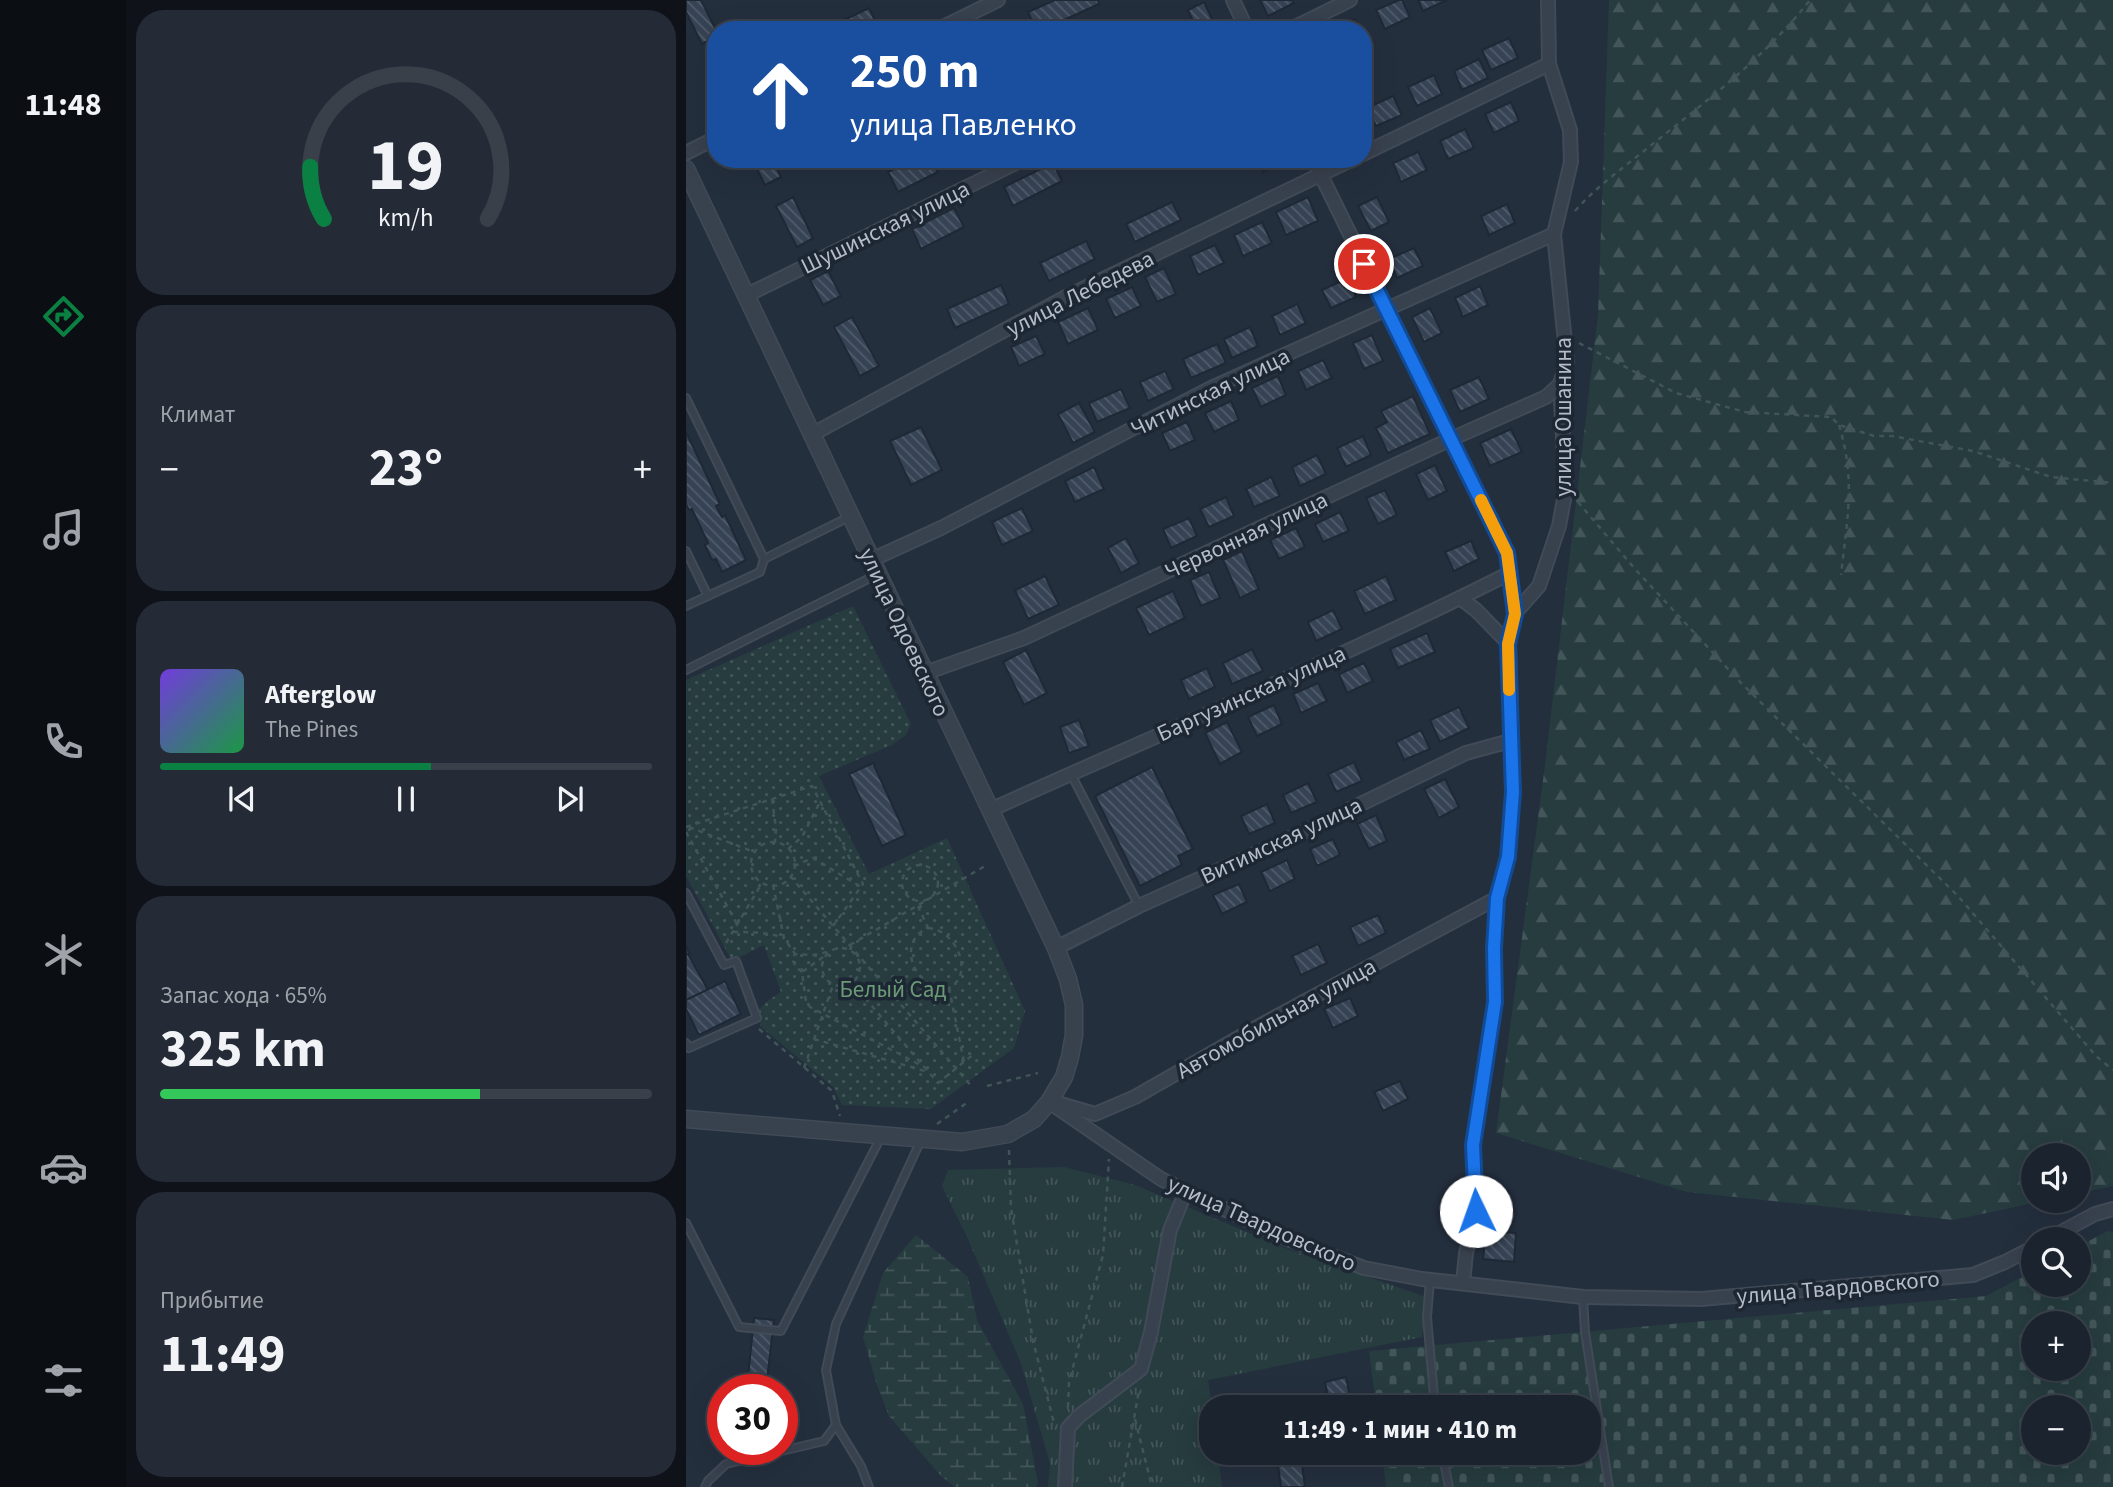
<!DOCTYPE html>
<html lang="ru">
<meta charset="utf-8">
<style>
body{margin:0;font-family:"Source Sans 3",sans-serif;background:#242b36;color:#f1f3f6;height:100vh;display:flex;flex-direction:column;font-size:26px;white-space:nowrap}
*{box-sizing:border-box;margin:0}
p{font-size:23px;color:#a0a4aa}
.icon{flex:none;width:38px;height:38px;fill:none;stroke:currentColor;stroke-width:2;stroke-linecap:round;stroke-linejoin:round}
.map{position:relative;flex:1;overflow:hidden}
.panel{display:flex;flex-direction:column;gap:10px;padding:10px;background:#0f1319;width:560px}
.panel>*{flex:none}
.banner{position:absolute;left:21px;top:21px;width:665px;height:147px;border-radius:28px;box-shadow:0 7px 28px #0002,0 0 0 2px #39404a;background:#1a4fa0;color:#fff;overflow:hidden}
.controls{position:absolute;left:1335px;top:1143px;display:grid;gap:14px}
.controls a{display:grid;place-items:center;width:70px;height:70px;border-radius:50%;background:#1b232e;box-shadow:0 7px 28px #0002,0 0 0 2px #39404a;font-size:35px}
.speed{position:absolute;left:21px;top:1374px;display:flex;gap:14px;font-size:35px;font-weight:700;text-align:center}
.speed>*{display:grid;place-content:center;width:91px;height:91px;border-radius:50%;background:#1b232e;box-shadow:0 7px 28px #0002,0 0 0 2px #39404a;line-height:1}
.speed .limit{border:10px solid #d22;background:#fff;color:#111}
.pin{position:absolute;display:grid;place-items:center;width:60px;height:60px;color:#fff;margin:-30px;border:4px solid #fff;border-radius:50%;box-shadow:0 2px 7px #0007}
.me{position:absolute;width:77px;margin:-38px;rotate:357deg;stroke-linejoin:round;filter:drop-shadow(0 0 5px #0008)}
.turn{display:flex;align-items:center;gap:24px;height:147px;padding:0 28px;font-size:32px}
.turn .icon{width:91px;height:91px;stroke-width:2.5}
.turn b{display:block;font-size:49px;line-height:60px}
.big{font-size:52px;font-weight:700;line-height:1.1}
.panel .card{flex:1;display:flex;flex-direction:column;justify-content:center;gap:10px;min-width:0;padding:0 24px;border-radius:28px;background:#242b36}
.panel .dial{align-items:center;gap:0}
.dial svg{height:182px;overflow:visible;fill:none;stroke:#39404a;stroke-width:7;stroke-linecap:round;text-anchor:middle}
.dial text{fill:#f1f3f6;stroke:none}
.song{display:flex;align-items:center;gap:21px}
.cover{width:84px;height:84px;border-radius:10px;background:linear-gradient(135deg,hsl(260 70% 55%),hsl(140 70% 35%))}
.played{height:7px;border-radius:4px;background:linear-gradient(90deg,#0b8043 55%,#39404a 55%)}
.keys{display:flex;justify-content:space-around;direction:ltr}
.heat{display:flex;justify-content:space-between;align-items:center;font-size:38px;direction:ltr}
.charge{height:10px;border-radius:5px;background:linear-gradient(90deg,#34c759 65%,#39404a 0)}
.trip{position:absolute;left:513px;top:1395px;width:402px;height:70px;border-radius:28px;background:#1b232e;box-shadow:0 7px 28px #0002,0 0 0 2px #39404a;font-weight:700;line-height:70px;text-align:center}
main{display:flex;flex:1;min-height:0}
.tabs{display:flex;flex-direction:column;width:126px;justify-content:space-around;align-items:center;background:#0b0e12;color:#a0a4aa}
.tabs .icon{width:49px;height:49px}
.tabs .on{color:#0b8043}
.tabs b{font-size:32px;color:#f1f3f6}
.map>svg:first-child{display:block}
</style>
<main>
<nav class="tabs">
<b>11:48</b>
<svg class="icon on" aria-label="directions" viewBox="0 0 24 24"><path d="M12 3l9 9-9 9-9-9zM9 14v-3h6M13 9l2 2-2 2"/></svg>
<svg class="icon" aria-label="music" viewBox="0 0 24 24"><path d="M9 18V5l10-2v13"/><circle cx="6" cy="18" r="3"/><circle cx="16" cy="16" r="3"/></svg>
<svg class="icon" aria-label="phone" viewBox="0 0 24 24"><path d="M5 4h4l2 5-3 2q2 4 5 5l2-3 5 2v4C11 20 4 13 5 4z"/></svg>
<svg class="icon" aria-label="climate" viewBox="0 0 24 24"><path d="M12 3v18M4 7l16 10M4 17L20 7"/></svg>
<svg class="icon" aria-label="car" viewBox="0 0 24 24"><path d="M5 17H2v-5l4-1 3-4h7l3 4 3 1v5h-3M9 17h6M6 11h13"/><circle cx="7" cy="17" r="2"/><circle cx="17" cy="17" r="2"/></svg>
<svg class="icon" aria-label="filters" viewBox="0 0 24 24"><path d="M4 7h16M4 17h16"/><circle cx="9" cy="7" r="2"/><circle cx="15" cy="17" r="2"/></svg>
</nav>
<section class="panel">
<div class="card dial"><svg viewBox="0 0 100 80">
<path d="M14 69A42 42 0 1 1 86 69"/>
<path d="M14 69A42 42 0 0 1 8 46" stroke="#0b8043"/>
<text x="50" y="56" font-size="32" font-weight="700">19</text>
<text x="50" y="72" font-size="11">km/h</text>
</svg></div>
<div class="card"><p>Климат</p>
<div class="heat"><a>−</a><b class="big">23°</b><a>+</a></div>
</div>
<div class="card">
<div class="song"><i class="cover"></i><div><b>Afterglow</b><p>The Pines</p></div></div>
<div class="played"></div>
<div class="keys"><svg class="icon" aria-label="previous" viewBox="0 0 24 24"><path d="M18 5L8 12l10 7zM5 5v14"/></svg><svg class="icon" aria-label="pause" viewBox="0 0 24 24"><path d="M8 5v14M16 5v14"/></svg><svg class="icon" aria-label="next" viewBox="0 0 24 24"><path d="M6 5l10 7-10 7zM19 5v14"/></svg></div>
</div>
<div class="card"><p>Запас хода · 65%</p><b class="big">325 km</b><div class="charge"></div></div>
<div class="card"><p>Прибытие</p><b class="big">11:49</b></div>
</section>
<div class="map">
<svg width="1427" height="1487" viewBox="0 0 1427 1487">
<defs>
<pattern id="grass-tufts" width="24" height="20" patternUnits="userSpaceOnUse" patternTransform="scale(1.75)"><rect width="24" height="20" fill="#263c3f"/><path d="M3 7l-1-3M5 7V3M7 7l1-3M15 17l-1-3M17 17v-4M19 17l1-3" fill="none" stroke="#435659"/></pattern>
<pattern id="forest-firs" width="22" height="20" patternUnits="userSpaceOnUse" patternTransform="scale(1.75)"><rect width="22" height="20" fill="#263c3f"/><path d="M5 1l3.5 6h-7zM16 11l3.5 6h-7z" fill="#435659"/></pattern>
<pattern id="wetland-marsh" width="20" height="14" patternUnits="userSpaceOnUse" patternTransform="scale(1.75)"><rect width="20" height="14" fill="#263c3f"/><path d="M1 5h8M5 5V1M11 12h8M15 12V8" fill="none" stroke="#435659"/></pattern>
<pattern id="cemetery-stones" width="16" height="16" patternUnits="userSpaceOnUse" patternTransform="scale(1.75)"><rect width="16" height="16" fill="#263c3f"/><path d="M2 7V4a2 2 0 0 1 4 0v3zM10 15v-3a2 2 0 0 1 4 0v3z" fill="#435659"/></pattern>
<pattern id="park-dots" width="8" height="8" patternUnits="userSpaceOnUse" patternTransform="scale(1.75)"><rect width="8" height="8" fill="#263c3f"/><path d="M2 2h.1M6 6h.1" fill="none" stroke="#435659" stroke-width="1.8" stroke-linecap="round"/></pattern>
<pattern id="building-back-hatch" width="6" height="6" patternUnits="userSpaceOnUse" patternTransform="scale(1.75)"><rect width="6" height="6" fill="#364354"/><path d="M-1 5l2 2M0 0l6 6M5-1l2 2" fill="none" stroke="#515c6b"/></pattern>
</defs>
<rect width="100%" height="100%" fill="#242f3e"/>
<!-- grass -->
<polygon fill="url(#grass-tufts)" points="378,1167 449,1185 604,1250 740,1297 736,1337 522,1380 526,1407 525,1452 532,1453 536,1487 362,1487 364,1463 334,1361 281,1237 256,1186 262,1170"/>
<!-- forest -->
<polygon fill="url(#forest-firs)" points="923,0 1427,0 1427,1186 1393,1193 1393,1155 1348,1155 1348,1200 1358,1201 1267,1220 1001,1192 810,1133 859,765 912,315"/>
<!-- wetland -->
<polygon fill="url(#wetland-marsh)" points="230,1235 282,1277 291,1320 337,1404 352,1483 350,1487 269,1487 255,1476 203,1416 191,1385 177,1337 197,1273"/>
<!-- cemetery -->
<path fill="url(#cemetery-stones)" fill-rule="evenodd" d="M1422,1231L1427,1232V1487H700L696,1453L903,1452V1407H690L683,1351L1300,1296L1347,1271L1348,1284H1393V1246ZM1348,1323H1393V1368H1348ZM1348,1407H1393V1452H1348Z"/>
<!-- park -->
<polygon fill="url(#park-dots)" points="167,606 225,724 220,735 206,745 133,776 183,874 261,838 339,1011 328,1048 245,1109 156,1105 147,1087 75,1027 72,1011 80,1002 95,992 78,945 46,961 0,876 0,680"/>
<!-- building -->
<g fill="url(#building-back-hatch)" stroke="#1f2835" stroke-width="2">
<polygon points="0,0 15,0 30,30 30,36 16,44 0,12"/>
<polygon points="369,0 412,0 413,4 356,30 350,30 342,12"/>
<polygon points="574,0 606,0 608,3 582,16"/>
<polygon points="713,0 716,0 724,17 699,29 690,10"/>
<polygon points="732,0 761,0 737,11"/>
<polygon points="518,2 531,30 511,30 502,10"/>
<polygon points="183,8 192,27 185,30 137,30"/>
<polygon points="669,19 674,30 644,30"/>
<polygon points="823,38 832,58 805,70 796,50"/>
<polygon points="30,58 30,79 21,62"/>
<polygon points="793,59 802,78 776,90 768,71"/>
<polygon points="748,75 756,94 731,106 722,87"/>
<polygon points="707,96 716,115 690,126 681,108"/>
<polygon points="825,102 833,121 808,133 799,114"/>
<polygon points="779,129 788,148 762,159 754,141"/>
<polygon points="732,152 741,170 715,182 707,163"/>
<polygon points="66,159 86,159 95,177 79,185"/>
<polygon points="227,159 245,159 252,172 212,192 202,172"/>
<polygon points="571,159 594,159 596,164 577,172"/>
<polygon points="367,163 376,181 327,206 318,187"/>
<polygon points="107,197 127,238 111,247 90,206"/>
<polygon points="622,197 632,221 600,235 590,212"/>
<polygon points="691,197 703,222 685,231 672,206"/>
<polygon points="486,202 495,220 449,242 440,224"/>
<polygon points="821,204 829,223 803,235 795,216"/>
<polygon points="268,208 278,227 235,249 226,229"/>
<polygon points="576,222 586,243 557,256 548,235"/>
<polygon points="400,241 409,259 363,281 354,263"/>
<polygon points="529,245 538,263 512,275 504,256"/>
<polygon points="728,248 737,266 711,278 703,259"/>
<polygon points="478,268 490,294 471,302 459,277"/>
<polygon points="142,271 155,296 137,305 124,280"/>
<polygon points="662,278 670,297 645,308 636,290"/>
<polygon points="315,285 323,304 269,328 261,309"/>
<polygon points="794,286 802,305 777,317 769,298"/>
<polygon points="446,287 455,306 429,318 420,299"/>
<polygon points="611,304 620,323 594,335 586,316"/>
<polygon points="402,308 412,330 382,344 372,322"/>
<polygon points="744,308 756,333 738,342 726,317"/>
<polygon points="166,317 193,366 174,376 148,327"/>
<polygon points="564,327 572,346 546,358 538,339"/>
<polygon points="686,335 697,361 678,369 667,343"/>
<polygon points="350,336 359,354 333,366 325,347"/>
<polygon points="531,344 540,363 505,378 497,359"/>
<polygon points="637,360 646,378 620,390 612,371"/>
<polygon points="479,371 488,389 462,401 454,382"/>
<polygon points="592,376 600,395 575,407 566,388"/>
<polygon points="793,377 803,399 774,412 764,390"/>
<polygon points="435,389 444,408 411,422 403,403"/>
<polygon points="727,396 744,434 702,453 690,428 701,422 695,411"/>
<polygon points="545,401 553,420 528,432 519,413"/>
<polygon points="393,403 409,432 387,443 372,414"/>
<polygon points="501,422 509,440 484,451 476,433"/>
<polygon points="235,427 256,470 225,485 204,441"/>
<polygon points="825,429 836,452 804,466 794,443"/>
<polygon points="0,432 34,504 30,506 36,517 39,515 60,560 36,572 30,559 26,560 19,545 22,543 6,509 3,510 0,504"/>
<polygon points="677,436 685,455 660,467 651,448"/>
<polygon points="631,455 640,474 614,486 606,467"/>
<polygon points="749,465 761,491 742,500 730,474"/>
<polygon points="408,467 418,489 389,502 379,481"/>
<polygon points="585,477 594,496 568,507 560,489"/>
<polygon points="699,490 711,515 692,524 680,498"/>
<polygon points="540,497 548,516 523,527 514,509"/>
<polygon points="336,508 347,531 316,545 306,522"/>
<polygon points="654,512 663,531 637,542 629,524"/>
<polygon points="503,518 511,536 485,548 477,529"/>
<polygon points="610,528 619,547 593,559 584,540"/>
<polygon points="440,538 453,563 435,573 422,548"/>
<polygon points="785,541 793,559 768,571 759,552"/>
<polygon points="556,551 573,589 554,598 537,560"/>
<polygon points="523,572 534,598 515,606 504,580"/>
<polygon points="359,576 373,605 342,619 329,590"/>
<polygon points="700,576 710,600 679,614 668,591"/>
<polygon points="487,591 499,618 463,635 450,608"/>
<polygon points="647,610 656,629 630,641 622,622"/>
<polygon points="741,633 749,652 712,668 704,649"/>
<polygon points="566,649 577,671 546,684 537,663"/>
<polygon points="340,650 361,693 338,705 317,662"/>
<polygon points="678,663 687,681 661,693 653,674"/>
<polygon points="521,668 529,687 503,699 495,680"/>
<polygon points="632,683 641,701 615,713 607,694"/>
<polygon points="588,705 596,724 571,736 562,717"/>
<polygon points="773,707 783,728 754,742 744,720"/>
<polygon points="393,720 403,746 383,753 374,727"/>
<polygon points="541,722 556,752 534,764 519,733"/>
<polygon points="735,730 744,749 718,760 710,742"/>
<polygon points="668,762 676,781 650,792 642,774"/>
<polygon points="187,763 220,835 196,846 163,774"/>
<polygon points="466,767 507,849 492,856 496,865 454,886 409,796"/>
<polygon points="759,779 773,807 753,818 738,789"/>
<polygon points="622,783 631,802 605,813 597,795"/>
<polygon points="581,804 589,823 563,834 555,816"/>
<polygon points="690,815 701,841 683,849 671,824"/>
<polygon points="647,839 654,855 631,866 624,849"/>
<polygon points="601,860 609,879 584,891 575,872"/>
<polygon points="553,884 561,902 536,914 527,895"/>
<polygon points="692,915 700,933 672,946 664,927"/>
<polygon points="632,944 641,963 615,975 606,956"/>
<polygon points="0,946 4,954 2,954 22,990 0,1000"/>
<polygon points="39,981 55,1014 13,1035 0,1009 0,1000"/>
<polygon points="664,998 672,1016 647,1028 638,1009"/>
<polygon points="714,1081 722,1099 697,1111 688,1092"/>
<polygon points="800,1231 830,1233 828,1262 797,1259"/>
<polygon points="68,1318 88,1320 80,1389 61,1387"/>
<polygon points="660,1377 666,1407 644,1407 639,1382"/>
<polygon points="616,1464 619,1487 595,1487 592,1466"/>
</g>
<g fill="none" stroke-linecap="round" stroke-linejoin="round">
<defs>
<g id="service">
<polyline points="0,398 78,559 74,572 0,606"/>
<polyline points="0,551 22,596"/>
<polyline points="78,559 163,517"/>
<polyline points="0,670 192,574"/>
<polyline points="385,774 453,906"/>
<polyline points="0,893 38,965 50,961 71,1018 3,1048 0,1043"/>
<polyline points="0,1223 53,1327 95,1331 195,1137"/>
<polyline points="744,1280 741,1317 749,1407"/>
<polyline points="897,1297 899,1332 923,1487"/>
<polyline points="756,1452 763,1487"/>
<polyline points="19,1487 22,1481 40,1464 138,1441 150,1425"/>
<polyline points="183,1487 175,1466 150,1425 140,1370 150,1324 235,1140"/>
</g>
<g id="minor">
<polyline points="547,0 561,30"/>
<polyline points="251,30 312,0"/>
<polyline points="603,30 664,0"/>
<polyline points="0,153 30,138"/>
<polyline points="677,154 863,64"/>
<polyline points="627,159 821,553 829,613"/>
<polyline points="59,296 338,159"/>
<polyline points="125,435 378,298 667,159"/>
<polyline points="185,560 255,528 525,388 868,234"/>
<polyline points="774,598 790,610 823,644"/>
<polyline points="239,673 338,638 765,439 860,397 874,384"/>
<path d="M304,810C477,732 654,659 824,573"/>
<polyline points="370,948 453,906 611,835 780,753 824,741"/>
<polyline points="363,1102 475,1179 500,1191 599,1238 678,1268 736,1279 897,1297 1015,1299 1287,1275 1319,1262 1348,1247"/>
<polyline points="371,1103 409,1114 449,1097 575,1025 811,898"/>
<polyline points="1362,1239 1409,1214 1427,1209"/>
<polyline points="777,1283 780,1253 790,1211 787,1145 809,1002 808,949 811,898 822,857 827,792 823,644 829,613 853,586 873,526 880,489 874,384 881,362 868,234 885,162 884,130 863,64 862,0"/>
<polyline points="379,1487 382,1428 393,1416 455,1369 465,1332 484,1230 500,1191"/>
</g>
<polyline id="tertiary" points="0,169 370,948 382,979 388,1005 388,1035 384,1057 378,1077 363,1102 348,1119 322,1134 276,1142 0,1119"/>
</defs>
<!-- service casing -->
<use href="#service" stroke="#414a57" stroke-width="10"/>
<!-- minor casing -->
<use href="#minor" stroke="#414a57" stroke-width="16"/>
<!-- tertiary casing -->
<use href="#tertiary" stroke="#414a57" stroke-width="19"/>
<!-- path -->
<g stroke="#3f5557" stroke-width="2.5" stroke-dasharray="5 5" stroke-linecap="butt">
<path d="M889,211C909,188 934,170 958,151C1016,104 1078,59 1124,0"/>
<polyline points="893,343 990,393 1059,412 1145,417 1153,425 1188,436 1206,436 1287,451 1365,477 1427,483"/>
<path d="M1153,425C1170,480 1161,520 1155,575"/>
<polyline points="892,502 949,569 1056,684 1272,896 1410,1056 1427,1070"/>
<polyline points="86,799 90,828 89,843"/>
<polyline points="0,827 126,786 177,884 147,926"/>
<polyline points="3,827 68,852"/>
<polyline points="0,832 51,924"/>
<circle cx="87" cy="864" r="22"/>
<polyline points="102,849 116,837 133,804"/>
<circle cx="234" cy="883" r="18"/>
<polyline points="108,866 127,858 175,887"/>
<polyline points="104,876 286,1087"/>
<polyline points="87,885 98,938 109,954"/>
<polyline points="232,906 242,928"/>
<path d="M242,928C269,929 290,974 263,988C225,989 211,940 242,928Z"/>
<path d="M47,932C65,932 81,932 98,938"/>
<polyline points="40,943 76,883"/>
<polyline points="164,945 299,866"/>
<circle cx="155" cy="967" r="19"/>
<polyline points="137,957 116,972 120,1002 124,1007 238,1067"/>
<polyline points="116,972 110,967 106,959 109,954 128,955 141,952"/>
<polyline points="166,983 252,1083 289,1053"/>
<polyline points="263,988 278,1062"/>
<polyline points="73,1029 146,1091 154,1116"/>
<polyline points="128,1039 242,1072"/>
<polyline points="118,1068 147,985"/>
<polyline points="301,1086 352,1073"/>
<polyline points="251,1124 282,1102"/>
<polyline points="323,1150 325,1208 347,1341 368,1423"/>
<polyline points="382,1407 383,1382 417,1255 423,1159"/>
<polyline points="449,1419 466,1487"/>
<polyline points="436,1487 453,1390"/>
</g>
<!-- service -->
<use href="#service" stroke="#38414e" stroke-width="6"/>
<!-- minor -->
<use href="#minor" stroke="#38414e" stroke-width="12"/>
<!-- tertiary -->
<use href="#tertiary" stroke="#38414e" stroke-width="16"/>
</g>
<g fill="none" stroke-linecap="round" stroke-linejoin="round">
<defs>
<polyline id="route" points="678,264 821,553 829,614 822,644 827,792 822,857 811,898 808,948 809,1002 787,1145 790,1211"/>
</defs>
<!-- route casing -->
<use href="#route" stroke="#114b97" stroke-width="18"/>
<!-- route -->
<use href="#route" stroke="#1a73e8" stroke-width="12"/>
<!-- slow -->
<polyline stroke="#f59e0b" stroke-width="12" points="795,500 821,553 829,614 822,644 823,690"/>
</g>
<g text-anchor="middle" stroke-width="7" stroke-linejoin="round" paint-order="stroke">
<!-- street labels -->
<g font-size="23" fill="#b4bcc9" stroke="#1d2633">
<text transform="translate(199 227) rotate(-26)" y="8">Шушинская улица</text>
<text transform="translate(394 293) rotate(-27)" y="8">улица Лебедева</text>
<text transform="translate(524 392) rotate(-26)" y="8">Читинская улица</text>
<text transform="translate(877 417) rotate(-90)" y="8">улица Ошанина</text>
<text transform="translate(560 535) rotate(-25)" y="8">Червонная улица</text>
<text transform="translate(219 632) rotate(65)" y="8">улица Одоевского</text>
<text transform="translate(565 693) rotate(-24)" y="8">Баргузинская улица</text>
<text transform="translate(595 840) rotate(-25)" y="8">Витимская улица</text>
<text transform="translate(590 1018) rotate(-29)" y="8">Автомобильная улица</text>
<text transform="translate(576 1223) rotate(24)" y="8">улица Твардовского</text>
<text transform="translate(1152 1287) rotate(-5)" y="8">улица Твардовского</text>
</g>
<!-- park labels -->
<g font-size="23" fill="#6b9a76" stroke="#1d2633">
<text x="207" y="997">Белый Сад</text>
</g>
</g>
</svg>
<div class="controls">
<a><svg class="icon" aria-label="sound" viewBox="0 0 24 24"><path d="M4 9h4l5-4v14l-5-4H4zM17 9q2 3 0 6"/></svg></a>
<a><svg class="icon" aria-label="search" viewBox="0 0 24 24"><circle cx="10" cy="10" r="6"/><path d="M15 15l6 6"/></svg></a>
<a>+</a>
<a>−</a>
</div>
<div class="speed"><div class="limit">30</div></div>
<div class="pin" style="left:678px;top:264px;background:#d93025"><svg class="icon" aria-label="arrive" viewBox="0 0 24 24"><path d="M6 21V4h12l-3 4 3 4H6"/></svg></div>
<svg class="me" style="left:790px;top:1211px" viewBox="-20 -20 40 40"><circle r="19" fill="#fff"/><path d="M0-13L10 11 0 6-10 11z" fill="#1a73e8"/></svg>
<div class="trip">11:49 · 1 мин · 410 m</div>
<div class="banner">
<div class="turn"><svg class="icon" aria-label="ahead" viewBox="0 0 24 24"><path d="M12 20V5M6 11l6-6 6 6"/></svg><div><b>250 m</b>улица Павленко</div></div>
</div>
</div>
</main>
